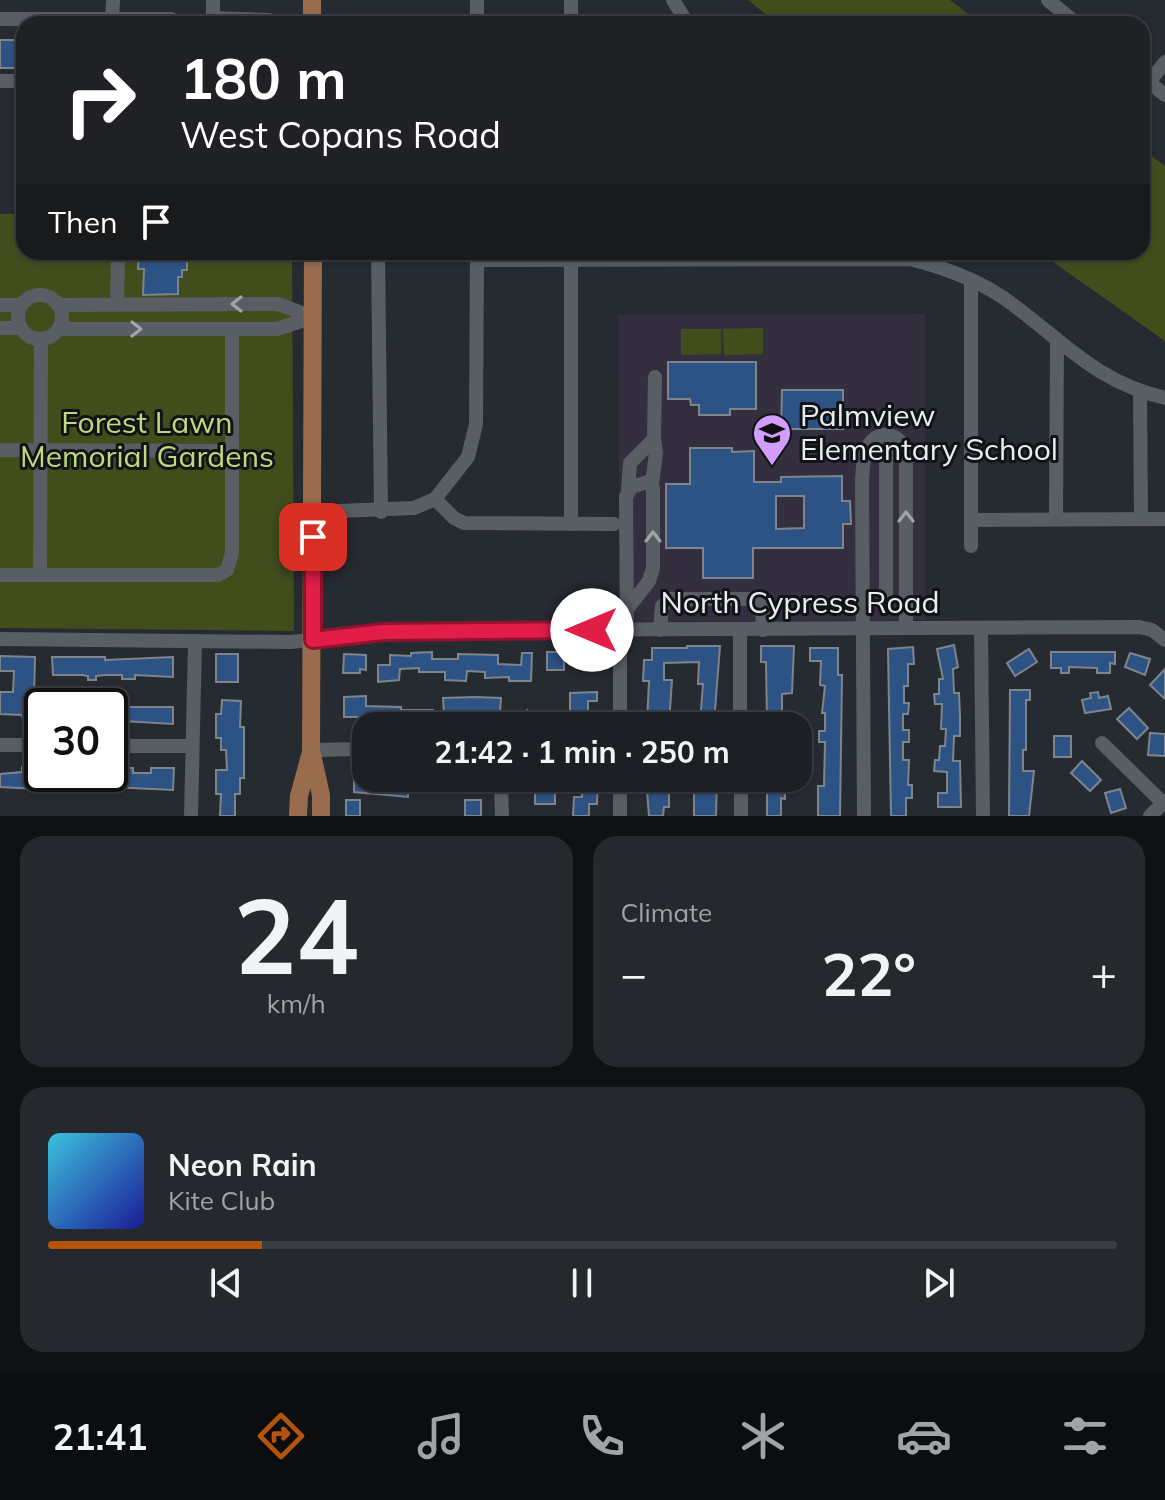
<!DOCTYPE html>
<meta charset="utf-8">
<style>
body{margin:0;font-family:Mulish,sans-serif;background:#25282d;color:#f1f3f6;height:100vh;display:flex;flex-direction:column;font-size:30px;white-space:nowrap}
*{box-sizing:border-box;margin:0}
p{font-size:26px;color:#a0a3a7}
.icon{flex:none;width:44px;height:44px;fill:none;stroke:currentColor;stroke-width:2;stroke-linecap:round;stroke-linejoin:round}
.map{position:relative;height:816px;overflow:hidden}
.side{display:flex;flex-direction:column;gap:20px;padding:20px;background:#0f1214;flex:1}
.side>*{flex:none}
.guide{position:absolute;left:16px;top:16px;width:1134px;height:244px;border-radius:24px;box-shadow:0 2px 6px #0004,0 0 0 2px #3a3e42;background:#202124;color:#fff;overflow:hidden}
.speed{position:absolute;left:24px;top:688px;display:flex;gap:16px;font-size:40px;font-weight:700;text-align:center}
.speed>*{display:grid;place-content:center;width:104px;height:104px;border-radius:50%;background:#1c2025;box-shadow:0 2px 6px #0004,0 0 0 2px #3a3e42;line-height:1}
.speed .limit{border:4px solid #111;border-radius:12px;background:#fff;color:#111}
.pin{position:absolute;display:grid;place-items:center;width:68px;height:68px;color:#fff;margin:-34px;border-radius:16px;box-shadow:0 4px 12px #0006}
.me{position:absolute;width:88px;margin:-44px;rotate:270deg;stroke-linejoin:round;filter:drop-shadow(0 0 6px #0008)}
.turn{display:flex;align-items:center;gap:28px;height:168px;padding:0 32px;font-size:36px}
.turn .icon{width:104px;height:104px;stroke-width:2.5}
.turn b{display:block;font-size:56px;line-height:68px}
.then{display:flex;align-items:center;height:76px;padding:0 32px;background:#0003;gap:16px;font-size:30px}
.big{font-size:60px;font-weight:700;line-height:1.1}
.side .widget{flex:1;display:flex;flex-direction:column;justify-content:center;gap:12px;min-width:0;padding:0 28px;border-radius:24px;background:#25282d}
.side .dial{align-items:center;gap:0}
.dial b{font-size:104px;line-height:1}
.song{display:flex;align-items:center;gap:24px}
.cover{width:96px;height:96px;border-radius:12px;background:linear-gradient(135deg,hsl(190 70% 55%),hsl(240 70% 35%))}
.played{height:8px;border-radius:4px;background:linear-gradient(90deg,#b45309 20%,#3a3e42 20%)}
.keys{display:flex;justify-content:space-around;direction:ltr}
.heat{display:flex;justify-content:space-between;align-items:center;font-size:44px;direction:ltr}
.side .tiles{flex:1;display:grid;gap:20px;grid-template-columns:1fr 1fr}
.widget:last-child{grid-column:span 2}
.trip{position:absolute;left:352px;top:712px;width:460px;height:80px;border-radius:24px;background:#1c2025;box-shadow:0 2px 6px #0004,0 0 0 2px #3a3e42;font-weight:700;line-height:80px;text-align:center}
.menu{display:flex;height:128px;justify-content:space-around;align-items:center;background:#0b0d0f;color:#a0a3a7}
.menu .icon{width:56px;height:56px}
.menu .active{color:#b45309}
.menu b{font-size:36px;color:#f1f3f6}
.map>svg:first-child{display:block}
</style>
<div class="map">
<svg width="1165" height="816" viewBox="0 0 1165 816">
<rect width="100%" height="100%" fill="#262b31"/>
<!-- education -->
<polygon fill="#342f3f" points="925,314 925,620 620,622 618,315"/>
<!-- green -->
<g fill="#414e1c">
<polygon points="748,0 950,0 981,24 778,24"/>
<polygon points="1142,149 1165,166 1165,341 1039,252 1142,252"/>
<polygon points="0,214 24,214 24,252 292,252 294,631 0,628"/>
<polygon points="763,328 763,354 724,355 723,329"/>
<polygon points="681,329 721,329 721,354 681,355"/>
</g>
<!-- building -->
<g fill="#2d5284" stroke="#7f848b" stroke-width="2" fill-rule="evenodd">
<rect x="0" y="40" width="24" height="28"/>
<polygon points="139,252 182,252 182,256 187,256 187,270 182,270 182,277 178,277 178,294 143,295 144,269 138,269"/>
<polygon points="668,362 756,362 756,409 730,409 730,415 699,415 699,405 691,405 690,399 668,399"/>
<polygon points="782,390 843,390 843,429 781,429"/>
<path d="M690,448H732V452L754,451V482H781V477L842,476V501H850L851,524H843V548H753V578H703V548H666V484H690ZM776,496H804V528L776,529Z"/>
<polygon points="954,645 958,667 953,669 954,693 959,693 960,716 960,736 954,736 953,761 960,761 961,807 938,807 938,793 947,793 947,772 934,771 935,760 939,760 940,746 945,746 946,729 941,729 942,704 935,704 934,694 939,694 939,679 943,679 937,649"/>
<polygon points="687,646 720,646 714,723 700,723 703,684 698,684 699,662 664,663 664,680 672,680 669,723 647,723 649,681 643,681 644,660 652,660 652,648 687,648"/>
<polygon points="761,646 794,646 792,693 782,694 782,723 767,723 766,662 761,662"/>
<polygon points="913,647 914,664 908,664 908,686 904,686 904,703 909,703 908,714 903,714 903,730 909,730 909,742 903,742 903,760 909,760 908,785 912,785 912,798 906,798 906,816 891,816 888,649"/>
<polygon points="810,648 838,648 838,675 842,675 840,816 818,816 818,786 824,786 825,742 819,742 819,731 825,731 825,713 822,713 825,686 820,685 821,661 810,661"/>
<polygon points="1029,649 1037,662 1015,676 1007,663"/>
<polygon points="432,652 432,659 458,659 458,654 498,655 498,664 521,665 522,653 532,653 531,681 509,681 509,677 485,678 485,672 467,671 466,681 445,680 445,672 419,672 419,668 400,669 399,680 378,682 378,665 390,665 390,655 411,656 411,653"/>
<rect x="547" y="652" width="17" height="18"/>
<polygon points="1051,652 1115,652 1115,664 1110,663 1110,673 1097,673 1097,668 1069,667 1069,673 1061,673 1061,668 1051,668"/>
<polygon points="1130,653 1150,659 1145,675 1125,667"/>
<rect x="216" y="654" width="22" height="28"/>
<polygon points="344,654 366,655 366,670 360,669 360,673 343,673"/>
<polygon points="579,654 602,654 602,667 580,667"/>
<polygon points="0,656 35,657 34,698 54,698 54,706 42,706 42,720 23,720 22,715 0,714 0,692 13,692 14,671 0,671"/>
<polygon points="52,657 105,657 105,660 173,657 173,677 135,675 135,679 122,679 122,675 105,675 96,676 96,680 88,680 88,676 82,675 53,675"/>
<polygon points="1165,669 1165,699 1150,685"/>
<polygon points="1010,690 1030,690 1030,700 1026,700 1026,750 1023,750 1023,771 1034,771 1029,816 1009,816"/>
<polygon points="597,692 597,701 588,701 588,716 570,716 570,693"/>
<polygon points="1098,692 1099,698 1108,696 1111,709 1085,713 1082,700 1091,698 1090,693"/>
<polygon points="366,696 366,706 401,707 401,710 433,710 433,726 360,724 360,717 344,717 344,697"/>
<polygon points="475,697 501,698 499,725 487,724 488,715 467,714 467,725 456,725 456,714 444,714 443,698"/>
<polygon points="222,700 241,701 240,727 244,727 244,778 240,778 240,794 235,794 235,816 220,816 221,794 216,794 216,770 227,770 226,750 221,750 221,738 216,738 216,714 221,714"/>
<polygon points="123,707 173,707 173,724 123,721"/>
<polygon points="1129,708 1148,728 1137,739 1117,719"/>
<polygon points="527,710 539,722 535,726 512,726"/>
<polygon points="1150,733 1165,734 1165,756 1148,755"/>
<rect x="1054" y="736" width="17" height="21"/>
<polygon points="1082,761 1101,780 1090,791 1071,773"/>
<polygon points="22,767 33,768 33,770 42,770 42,774 60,776 123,773 123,768 133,768 133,773 151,773 151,768 174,768 173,790 111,787 111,792 94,792 0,787 0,774 22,772"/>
<polygon points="354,770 366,771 366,778 374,780 469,778 469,792 408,792 408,797 354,792"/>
<polygon points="582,778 598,778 597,804 589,804 589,816 573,816 574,797 582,797"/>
<polygon points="646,778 660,778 660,788 669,787 669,807 664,807 663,816 649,816"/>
<polygon points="703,778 717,778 716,816 694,816 694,785 703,785"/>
<polygon points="767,778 781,778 781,786 785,786 785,799 781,798 781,816 767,816"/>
<polygon points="555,781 555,804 535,804 535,782"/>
<polygon points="1120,789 1126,808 1111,813 1105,793"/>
<rect x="346" y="800" width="14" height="16"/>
<rect x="465" y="800" width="16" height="16"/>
</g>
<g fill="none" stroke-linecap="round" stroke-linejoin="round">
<!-- minor -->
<g stroke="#595e65" stroke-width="14">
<polyline points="213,0 213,18 269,20 269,24"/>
<polyline points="477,0 477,24"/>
<polyline points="571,0 571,24"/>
<polyline points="673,0 688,24"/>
<polyline points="1048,0 1077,24"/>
<polyline points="0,19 171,19 179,24"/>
<polyline points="112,19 113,0"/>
<polyline points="1142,77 1165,95"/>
<polyline points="0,81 24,81"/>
<polyline points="1149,82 1165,62"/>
<polyline points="378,252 381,512"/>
<path d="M477,260L910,259C946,268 982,281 1012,304C1065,343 1098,383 1165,398"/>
<polyline points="571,260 571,524"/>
<polyline points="971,280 971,546"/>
<circle cx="40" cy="317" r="22"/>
<polyline points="117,304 118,252"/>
<polyline points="0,305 21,305"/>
<polyline points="58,305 278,304 313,317"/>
<polyline points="0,328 21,328"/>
<polyline points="58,329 277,329 313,317"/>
<polyline points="1140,392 1141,519"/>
<polyline points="886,435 886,596"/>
<polyline points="654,439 655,377"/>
<polyline points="0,450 232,451"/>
<polyline points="628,491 630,463 654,439 656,453 652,484"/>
<polyline points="435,499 454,518 464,523 614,524"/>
<polyline points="313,512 414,508 435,499 468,457 476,424 477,252"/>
<polyline points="1056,519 1057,343"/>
<polyline points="971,520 1165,519"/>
<polyline points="0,575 218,575 227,570 232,553 232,329"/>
<polyline points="40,575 41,339"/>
<polyline points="981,628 983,816"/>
<polyline points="620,630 620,726"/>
<polyline points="627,630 626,497 631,487 648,482 653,488 653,568 649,581 628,608"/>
<polyline points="660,630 662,606 670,599 753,599 762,606 763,630"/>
<polyline points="740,630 740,726"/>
<polyline points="0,639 291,642 383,632 483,630 1139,627 1152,630 1165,640"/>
<polyline points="1102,743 1163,803"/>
<polyline points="0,745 42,745"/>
<polyline points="110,746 191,746"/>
<polyline points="311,750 366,749"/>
<polyline points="501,778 502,816"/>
<polyline points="620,778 620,816"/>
<polyline points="741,778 741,816"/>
<polyline points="191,816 195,642"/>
<path d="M864,816L862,480C863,468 863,451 871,442C882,428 902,436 906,452V628"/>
<polyline points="1150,816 1165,801"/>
</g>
<!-- major -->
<g stroke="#986c4d" stroke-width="18">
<polyline points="312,0 312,24"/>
<polyline points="313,252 311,750 321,795 321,816"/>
<polyline points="298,816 299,796 311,752"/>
</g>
</g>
<!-- one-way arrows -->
<defs><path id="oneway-chevron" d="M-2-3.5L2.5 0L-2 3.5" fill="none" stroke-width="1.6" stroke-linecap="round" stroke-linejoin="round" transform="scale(2)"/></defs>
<g stroke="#a1a5aa">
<use href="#oneway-chevron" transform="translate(237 304) rotate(180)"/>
<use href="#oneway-chevron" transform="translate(136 329)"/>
<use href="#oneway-chevron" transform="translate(906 517) rotate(-90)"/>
<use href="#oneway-chevron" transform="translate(653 537) rotate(-90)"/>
</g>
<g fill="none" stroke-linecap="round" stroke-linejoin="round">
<defs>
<polyline id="route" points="313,537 313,640 383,632 592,630"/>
</defs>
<!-- route casing -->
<use href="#route" stroke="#92132f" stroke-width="20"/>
<!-- route -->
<use href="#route" stroke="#e11d48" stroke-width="14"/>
</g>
<!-- icons -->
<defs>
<symbol id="school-pin" viewBox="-11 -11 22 30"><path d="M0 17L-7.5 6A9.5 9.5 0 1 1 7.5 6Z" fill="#d19dfe" stroke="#111316"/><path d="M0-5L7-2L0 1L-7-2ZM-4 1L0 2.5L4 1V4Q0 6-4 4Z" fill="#111"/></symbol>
</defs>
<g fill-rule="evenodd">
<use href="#school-pin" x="750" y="411" width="44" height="60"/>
</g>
<g text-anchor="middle" stroke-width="6" stroke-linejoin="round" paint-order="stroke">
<!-- poi labels -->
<g font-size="30" fill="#e9ecf0" stroke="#111316" text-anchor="start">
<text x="800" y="426">Palmview<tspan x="800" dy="34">Elementary School</tspan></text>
</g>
<!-- park labels -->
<g font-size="30" fill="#bfda7c" stroke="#111316">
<text x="147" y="433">Forest Lawn<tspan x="147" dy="34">Memorial Gardens</tspan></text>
</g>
<!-- street labels -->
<g font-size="30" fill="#e9ecf0" stroke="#111316">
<text x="800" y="613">North Cypress Road</text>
</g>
</g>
</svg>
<div class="speed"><div class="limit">30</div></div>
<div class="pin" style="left:313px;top:537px;background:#d93025"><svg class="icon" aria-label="arrive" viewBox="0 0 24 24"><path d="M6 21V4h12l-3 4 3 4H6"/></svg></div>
<svg class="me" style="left:592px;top:630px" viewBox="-20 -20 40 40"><circle r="19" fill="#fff"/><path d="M0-13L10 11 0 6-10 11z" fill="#e11d48"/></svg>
<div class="trip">21:42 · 1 min · 250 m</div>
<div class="guide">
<div class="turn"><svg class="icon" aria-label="right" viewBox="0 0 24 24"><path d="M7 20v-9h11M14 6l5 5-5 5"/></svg><div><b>180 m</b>West Copans Road</div></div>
<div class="then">Then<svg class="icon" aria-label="arrive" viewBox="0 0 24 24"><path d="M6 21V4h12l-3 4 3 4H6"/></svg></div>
</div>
</div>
<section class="side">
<div class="tiles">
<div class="widget dial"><b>24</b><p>km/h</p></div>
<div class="widget"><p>Climate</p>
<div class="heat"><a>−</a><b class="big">22°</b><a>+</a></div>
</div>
<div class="widget">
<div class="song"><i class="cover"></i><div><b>Neon Rain</b><p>Kite Club</p></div></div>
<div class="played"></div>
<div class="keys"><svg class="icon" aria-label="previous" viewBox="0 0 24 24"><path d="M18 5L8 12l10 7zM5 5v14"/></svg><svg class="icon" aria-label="pause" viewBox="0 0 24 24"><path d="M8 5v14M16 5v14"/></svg><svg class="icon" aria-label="next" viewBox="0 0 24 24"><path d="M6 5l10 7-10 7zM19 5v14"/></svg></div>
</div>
</div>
</section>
<nav class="menu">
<b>21:41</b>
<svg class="icon active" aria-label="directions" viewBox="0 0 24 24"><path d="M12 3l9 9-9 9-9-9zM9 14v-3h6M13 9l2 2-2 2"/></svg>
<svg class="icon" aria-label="music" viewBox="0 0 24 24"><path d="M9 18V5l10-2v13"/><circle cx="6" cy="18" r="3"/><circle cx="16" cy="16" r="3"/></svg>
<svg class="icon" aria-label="phone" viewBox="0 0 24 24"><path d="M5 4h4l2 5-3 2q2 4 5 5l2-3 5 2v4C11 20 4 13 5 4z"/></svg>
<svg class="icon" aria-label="climate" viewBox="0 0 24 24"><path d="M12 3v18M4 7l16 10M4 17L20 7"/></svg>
<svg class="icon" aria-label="car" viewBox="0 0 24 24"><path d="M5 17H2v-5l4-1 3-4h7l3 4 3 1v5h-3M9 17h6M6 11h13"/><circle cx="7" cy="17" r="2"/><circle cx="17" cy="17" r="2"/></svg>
<svg class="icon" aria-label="filters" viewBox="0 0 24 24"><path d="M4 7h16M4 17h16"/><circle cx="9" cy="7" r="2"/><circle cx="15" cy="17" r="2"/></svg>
</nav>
